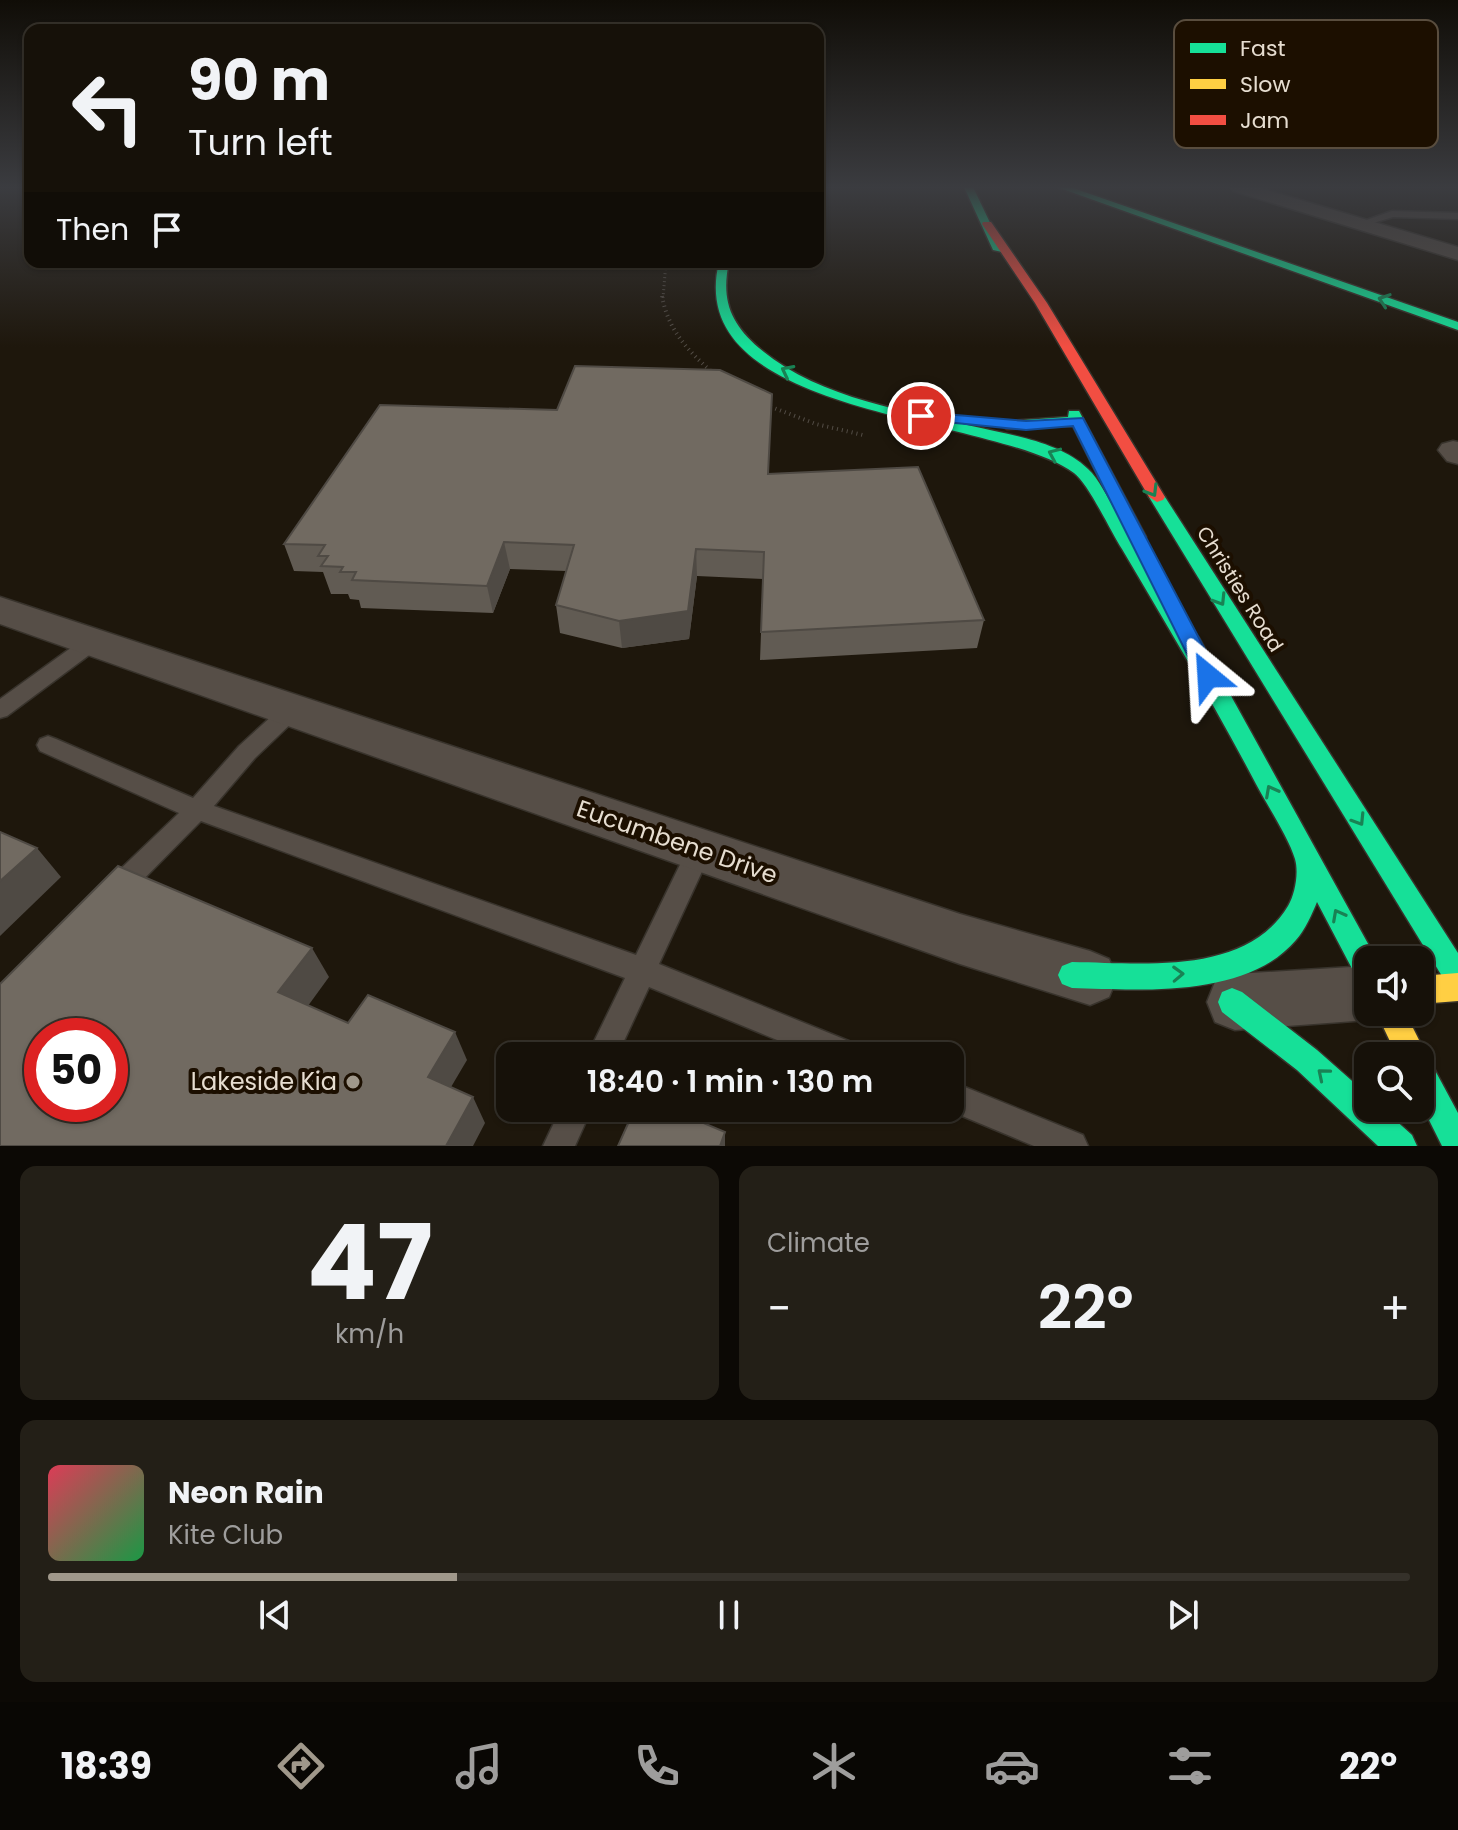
<!DOCTYPE html>
<meta charset="utf-8">
<style>
body{margin:0;font-family:Poppins,sans-serif;background:#231f17;color:#f1f3f6;height:100vh;display:flex;flex-direction:column;font-size:30px;white-space:nowrap}
*{box-sizing:border-box;margin:0}
p{font-size:26px;color:#9e9d9c}
.icon{flex:none;width:44px;height:44px;fill:none;stroke:currentColor;stroke-width:2;stroke-linecap:round;stroke-linejoin:round}
.map{position:relative;height:1146px;overflow:hidden}
.side{display:flex;flex-direction:column;gap:20px;padding:20px;background:#0c0905;flex:1}
.side>*{flex:none}
.top-card{position:absolute;left:24px;top:24px;width:800px;height:244px;border-radius:16px;box-shadow:0 2px 6px #0004,0 0 0 2px #35312a;background:#161109;color:#f1f3f6;overflow:hidden}
.controls{position:absolute;left:1354px;top:946px;display:grid;gap:16px}
.controls a{display:grid;place-items:center;width:80px;height:80px;border-radius:16px;background:#161109;box-shadow:0 2px 6px #0004,0 0 0 2px #35312a;font-size:40px}
.speed{position:absolute;left:24px;top:1018px;display:flex;gap:16px;font-size:40px;font-weight:700;text-align:center}
.speed>*{display:grid;place-content:center;width:104px;height:104px;border-radius:50%;background:#161109;box-shadow:0 2px 6px #0004,0 0 0 2px #35312a;line-height:1}
.speed .limit{border:12px solid #d22;background:#fff;color:#111}
.pin{position:absolute;display:grid;place-items:center;width:68px;height:68px;color:#fff;margin:-34px;border:4px solid #fff;border-radius:50%;box-shadow:0 2px 8px #0007}
.me{position:absolute;width:88px;margin:-44px;rotate:333deg;stroke-linejoin:round;filter:drop-shadow(0 0 6px #0008)}
.turn{display:flex;align-items:center;gap:28px;height:168px;padding:0 32px;font-size:36px}
.turn .icon{width:104px;height:104px;stroke-width:2.5}
.turn b{display:block;font-size:56px;line-height:68px}
.then{display:flex;align-items:center;height:76px;padding:0 32px;background:#0003;gap:16px;font-size:30px}
.big{font-size:60px;font-weight:600;line-height:1.1}
.side .tile{flex:1;display:flex;flex-direction:column;justify-content:center;gap:12px;min-width:0;padding:0 28px;border-radius:16px;background:#231f17}
.side .dial{align-items:center;gap:0}
.dial b{font-size:104px;line-height:1}
.song{display:flex;align-items:center;gap:24px}
.cover{width:96px;height:96px;border-radius:12px;background:linear-gradient(135deg,hsl(350 70% 55%),hsl(140 70% 35%))}
.played{height:8px;border-radius:4px;background:linear-gradient(90deg,#a0988b 30%,#35312a 30%)}
.keys{display:flex;justify-content:space-around;direction:ltr}
.heat{display:flex;justify-content:space-between;align-items:center;font-size:44px;direction:ltr}
.side .tiles{flex:1;display:grid;gap:20px;grid-template-columns:1fr 1fr}
.tile:last-child{grid-column:span 2}
.trip{position:absolute;left:496px;top:1042px;width:468px;height:80px;border-radius:16px;background:#161109;box-shadow:0 2px 6px #0004,0 0 0 2px #35312a;font-weight:600;line-height:80px;text-align:center}
.tab-bar{display:flex;height:128px;justify-content:space-around;align-items:center;background:#090704;color:#9e9d9c}
.tab-bar .icon{width:56px;height:56px}
.tab-bar .active{color:#a0988b}
.tab-bar b{font-size:36px;color:#f1f3f6}
.map>svg:first-child{display:block}
</style>
<div class="map">
<svg width="1458" height="1146" viewBox="0 0 1458 1146">
<rect width="100%" height="100%" fill="#1e170c"/>
<g fill="none" stroke-linecap="round" stroke-linejoin="round">
<defs>
<g id="lane">
<polygon points="1392,211 1458,213 1458,219 1393,217 1360,227 1355,224"/>
<polygon points="93,635 100,637 103,642 100,647 7,716 0,718 0,699 86,637"/>
<polygon points="292,702 299,704 303,710 299,716 255,758 214,806 636,955 691,842 700,839 709,842 712,850 659,964 861,1046 866,1056 816,1056 649,987 617,1056 587,1056 625,978 201,821 127,896 118,899 109,896 105,888 109,880 179,813 40,751 37,745 40,739 48,736 56,739 193,798 239,746 285,704"/>
<polygon points="950,1081 1083,1135 1088,1146 1034,1146 943,1108 950,1108"/>
<polygon points="561,1108 592,1108 575,1146 543,1146"/>
</g>
<g id="street">
<polygon points="1230,187 1257,187 1458,247 1458,260 1233,191"/>
<polygon points="1453,441 1458,442 1458,464 1447,461 1438,450 1442,444"/>
<polygon points="0,597 960,914 1090,951 1109,959 1117,978 1109,997 1090,1005 960,964 0,624"/>
<polygon points="1368,966 1368,1012 1388,1012 1368,1020 1235,1030 1215,1022 1207,1002 1215,982 1235,974"/>
</g>
<g id="fast">
<polygon points="964,187 973,187 1003,250 1002,252 993,250"/>
<polygon points="1057,187 1070,187 1458,322 1458,330"/>
<path d="M719,262H729C721,299 730,323 759,348C819,399 906,411 981,428C1016,436 1061,443 1088,469C1099,479 1107,497 1115,510L1073,426L1007,429L1000,425L1007,421L1068,417L1069,411H1079L1146,537L1143,541L1135,542L1191,632L1199,638L1377,960H1368V984L1358,980L1317,902C1312,914 1305,930 1296,940C1247,998 1141,990 1072,988L1062,984L1058,975L1062,966L1072,962C1143,963 1246,976 1288,906C1295,894 1299,873 1295,859C1289,838 1267,805 1256,784C1214,704 1168,627 1122,549C1111,532 1088,483 1074,473C991,413 681,419 719,262Z"/>
<polygon points="1157,492 1165,497 1458,953 1458,990 1448,986 1149,497"/>
<polygon points="1232,988 1242,992 1317,1050 1368,1095 1368,1108 1382,1108 1412,1135 1417,1146 1378,1146 1297,1070 1222,1012 1218,1002 1222,992"/>
<polygon points="1420,1056 1430,1061 1458,1113 1458,1146 1442,1146 1420,1102"/>
</g>
<g id="slow">
<polygon points="1458,973 1458,1001 1420,1004 1420,976"/>
<polygon points="1376,1012 1405,1012 1427,1056 1422,1066 1420,1067 1420,1056 1397,1056"/>
</g>
<polygon id="jam" points="983,222 991,222 1047,303 1165,497 1163,500 1157,502 1149,497 1035,303 982,224"/>
</defs>
<!-- lane casing -->
<use href="#lane" stroke="#38332c" stroke-width="3"/>
<!-- street casing -->
<use href="#street" stroke="#38332c" stroke-width="3"/>
<!-- fast casing -->
<use href="#fast" stroke="#38332c" stroke-width="3"/>
<!-- slow casing -->
<use href="#slow" stroke="#38332c" stroke-width="3"/>
<!-- jam casing -->
<use href="#jam" stroke="#38332c" stroke-width="3"/>
<!-- path-far1 -->
<polyline stroke="#534d46" stroke-width="3" stroke-dasharray="1 3" stroke-linecap="butt" points="663,298 666,262"/>
<!-- path -->
<g stroke="#534d46" stroke-width="4" stroke-dasharray="1 4" stroke-linecap="butt">
<path d="M662,296C668,330 688,351 713,373"/>
<polyline points="766,405 816,424 863,435"/>
</g>
<!-- lane -->
<use href="#lane" fill="#564e47" fill-rule="evenodd"/>
<!-- street -->
<use href="#street" fill="#564e47" fill-rule="evenodd"/>
<!-- fast -->
<use href="#fast" fill="#16e098" fill-rule="evenodd"/>
<!-- slow -->
<use href="#slow" fill="#ffcf43" fill-rule="evenodd"/>
<!-- jam -->
<use href="#jam" fill="#f24e42" fill-rule="evenodd"/>
</g>
<!-- wall -->
<polygon fill="#615b53" points="768,474 984,620 977,648 760,660 763,579 697,576 689,639 622,648 560,633 556,605 566,571 510,569 493,613 361,608 359,600 350,599 348,594 331,594 323,572 294,571 284,544"/>
<!-- shaded-wall -->
<g fill="#4f4a44">
<polygon points="504,542 510,569 493,613 487,586"/>
<polygon points="696,549 697,576 689,639 622,648 619,621"/>
<polygon points="37,848 61,877 0,936 0,881"/>
<polygon points="312,948 329,977 297,1021 278,992"/>
<polygon points="455,1032 467,1060 441,1104 428,1077"/>
<polygon points="473,1097 485,1123 473,1146 446,1146"/>
<polygon points="725,1132 725,1146 720,1146"/>
</g>
<!-- building -->
<g fill="#716a61" stroke="#4f4a44" stroke-width="2" fill-rule="evenodd">
<polygon points="575,366 720,370 772,394 768,474 918,467 984,620 761,632 764,552 696,549 688,611 619,621 556,605 574,545 504,542 487,586 352,580 356,572 340,572 343,567 321,566 328,556 318,556 325,545 284,544 380,405 557,410"/>
<polygon points="0,832 37,848 0,881"/>
<path d="M118,866L312,948L278,992L348,1023L368,995L455,1032L428,1077L473,1097L446,1146H0V984ZM42,1036H110V1104H42Z"/>
<polygon points="635,1108 668,1108 725,1132 720,1146 618,1146"/>
</g>
<!-- one-way arrows -->
<defs><path id="oneway-chevron" d="M-2-3.5L2.5 0L-2 3.5" fill="none" stroke-width="1.6" stroke-linecap="round" stroke-linejoin="round" transform="scale(2)"/></defs>
<g stroke="#198254">
<use href="#oneway-chevron" transform="translate(1384 300) rotate(-161)"/>
<use href="#oneway-chevron" transform="translate(787 371) rotate(-153)"/>
<use href="#oneway-chevron" transform="translate(1054 454) rotate(-156)"/>
<use href="#oneway-chevron" transform="translate(1152 491) rotate(59)"/>
<use href="#oneway-chevron" transform="translate(1220 600) rotate(58)"/>
<use href="#oneway-chevron" transform="translate(1271 791) rotate(-118)"/>
<use href="#oneway-chevron" transform="translate(1359 820) rotate(58)"/>
<use href="#oneway-chevron" transform="translate(1338 915) rotate(-118)"/>
<use href="#oneway-chevron" transform="translate(1178 974) rotate(-2)"/>
<use href="#oneway-chevron" transform="translate(1323 1074) rotate(-140)"/>
</g>
<!-- sky -->
<linearGradient id="sky" x2="0" y2="1"><stop stop-color="#100d07"/><stop offset="0.54" stop-color="#3b3c40"/><stop offset="1" stop-color="#3b3c40" stop-opacity="0"/></linearGradient>
<rect width="1458" height="347" fill="url(#sky)"/>
<!-- route -->
<polygon fill="#1a73e8" stroke="#114b97" stroke-width="2" points="921,412 1026,421 1083,418 1219,676 1215,682 1201,682 1073,426 1026,430 916,419 914,416"/>
<!-- markers -->
<circle fill="#a0988b" stroke="#1c0f00" stroke-width="3" cx="353" cy="1082" r="8"/>
<g text-anchor="middle" stroke-width="8" stroke-linejoin="round" paint-order="stroke">
<!-- street labels -->
<g font-size="20" fill="#e6ddd0" stroke="#1c0f00">
<text transform="translate(1240 589) rotate(58)" y="7">Christies Road</text>
</g>
<!-- near-street labels -->
<g font-size="24" fill="#e6ddd0" stroke="#1c0f00">
<text transform="translate(677 842) rotate(19)" y="8">Eucumbene Drive</text>
</g>
<!-- near-poi labels -->
<g font-size="24" fill="#e6ddd0" stroke="#1c0f00" text-anchor="end">
<text x="337" y="1090">Lakeside Kia</text>
</g>
</g>
<!-- legend -->
<rect x="1174" y="20" width="264" height="128" rx="12" fill="#1c0f00" stroke="#594d3e" stroke-width="2"/>
<rect x="1190" y="43" width="36" height="10" fill="#16e098"/>
<rect x="1190" y="79" width="36" height="10" fill="#ffcf43"/>
<rect x="1190" y="115" width="36" height="10" fill="#f24e42"/>
<g font-size="22" fill="#e6ddd0">
<text x="1240" y="56">Fast</text>
<text x="1240" y="92">Slow</text>
<text x="1240" y="128">Jam</text>
</g>
</svg>
<div class="controls">
<a><svg class="icon" aria-label="sound" viewBox="0 0 24 24"><path d="M4 9h4l5-4v14l-5-4H4zM17 9q2 3 0 6"/></svg></a>
<a><svg class="icon" aria-label="search" viewBox="0 0 24 24"><circle cx="10" cy="10" r="6"/><path d="M15 15l6 6"/></svg></a>
</div>
<div class="speed"><div class="limit">50</div></div>
<div class="pin" style="left:921px;top:416px;background:#d93025"><svg class="icon" aria-label="arrive" viewBox="0 0 24 24"><path d="M6 21V4h12l-3 4 3 4H6"/></svg></div>
<svg class="me" style="left:1208px;top:676px" viewBox="-20 -20 40 40"><path d="M0-17L14 15 0 8-14 15z" fill="#1a73e8" stroke="#fff" stroke-width="4"/></svg>
<div class="trip">18:40 · 1 min · 130 m</div>
<div class="top-card">
<div class="turn"><svg class="icon" aria-label="left" viewBox="0 0 24 24"><path d="M17 20v-9H6M10 6l-5 5 5 5"/></svg><div><b>90 m</b>Turn left</div></div>
<div class="then">Then<svg class="icon" aria-label="arrive" viewBox="0 0 24 24"><path d="M6 21V4h12l-3 4 3 4H6"/></svg></div>
</div>
</div>
<section class="side">
<div class="tiles">
<div class="tile dial"><b>47</b><p>km/h</p></div>
<div class="tile"><p>Climate</p>
<div class="heat"><a>−</a><b class="big">22°</b><a>+</a></div>
</div>
<div class="tile">
<div class="song"><i class="cover"></i><div><b>Neon Rain</b><p>Kite Club</p></div></div>
<div class="played"></div>
<div class="keys"><svg class="icon" aria-label="previous" viewBox="0 0 24 24"><path d="M18 5L8 12l10 7zM5 5v14"/></svg><svg class="icon" aria-label="pause" viewBox="0 0 24 24"><path d="M8 5v14M16 5v14"/></svg><svg class="icon" aria-label="next" viewBox="0 0 24 24"><path d="M6 5l10 7-10 7zM19 5v14"/></svg></div>
</div>
</div>
</section>
<nav class="tab-bar">
<b>18:39</b>
<svg class="icon active" aria-label="directions" viewBox="0 0 24 24"><path d="M12 3l9 9-9 9-9-9zM9 14v-3h6M13 9l2 2-2 2"/></svg>
<svg class="icon" aria-label="music" viewBox="0 0 24 24"><path d="M9 18V5l10-2v13"/><circle cx="6" cy="18" r="3"/><circle cx="16" cy="16" r="3"/></svg>
<svg class="icon" aria-label="phone" viewBox="0 0 24 24"><path d="M5 4h4l2 5-3 2q2 4 5 5l2-3 5 2v4C11 20 4 13 5 4z"/></svg>
<svg class="icon" aria-label="climate" viewBox="0 0 24 24"><path d="M12 3v18M4 7l16 10M4 17L20 7"/></svg>
<svg class="icon" aria-label="car" viewBox="0 0 24 24"><path d="M5 17H2v-5l4-1 3-4h7l3 4 3 1v5h-3M9 17h6M6 11h13"/><circle cx="7" cy="17" r="2"/><circle cx="17" cy="17" r="2"/></svg>
<svg class="icon" aria-label="filters" viewBox="0 0 24 24"><path d="M4 7h16M4 17h16"/><circle cx="9" cy="7" r="2"/><circle cx="15" cy="17" r="2"/></svg>
<b>22°</b>
</nav>
